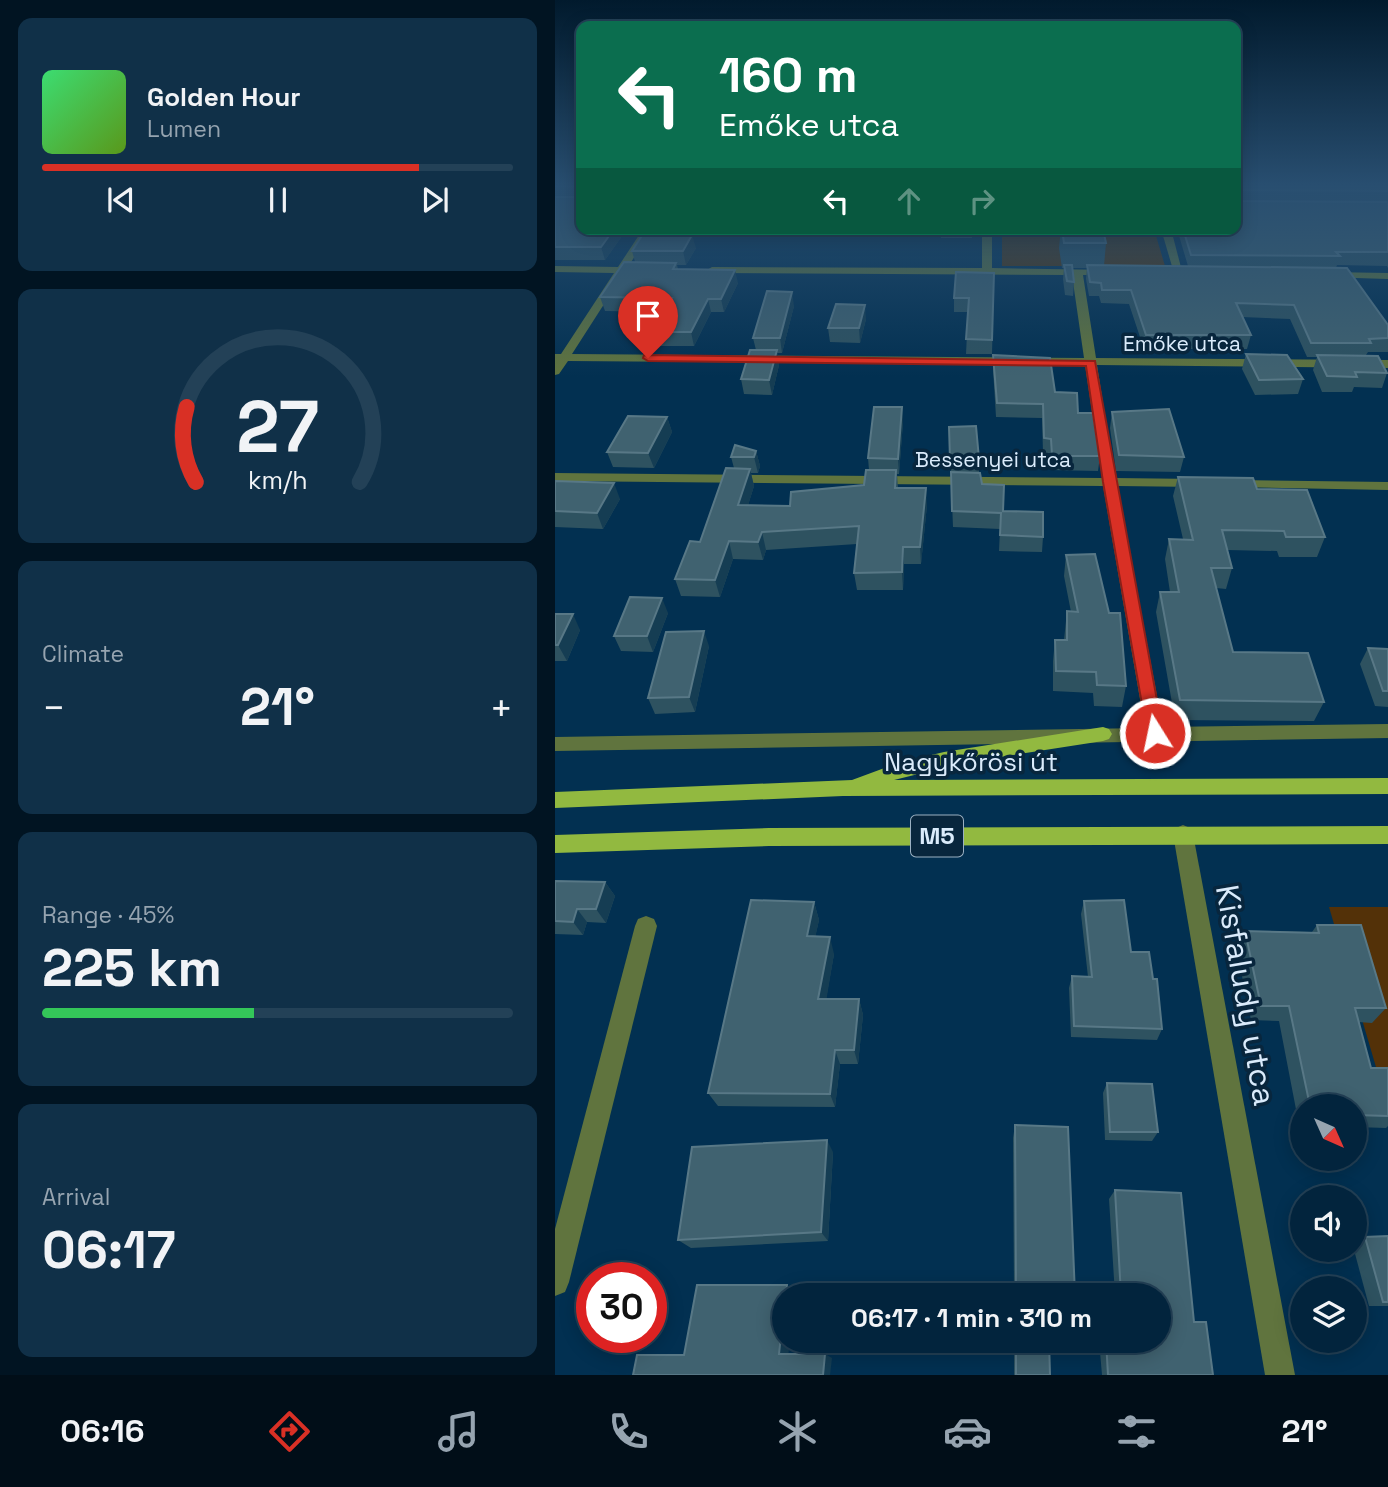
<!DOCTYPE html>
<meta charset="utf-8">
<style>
body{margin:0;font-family:"Space Grotesk",sans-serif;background:#103048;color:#f1f3f6;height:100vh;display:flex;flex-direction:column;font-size:26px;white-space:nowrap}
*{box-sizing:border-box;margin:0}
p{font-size:23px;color:#96a4b0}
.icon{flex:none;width:38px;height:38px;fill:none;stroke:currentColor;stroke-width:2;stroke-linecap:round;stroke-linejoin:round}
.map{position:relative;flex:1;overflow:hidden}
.panel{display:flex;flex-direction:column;gap:18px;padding:18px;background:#011422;width:555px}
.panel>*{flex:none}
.guide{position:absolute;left:21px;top:21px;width:665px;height:214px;border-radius:14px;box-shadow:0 4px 18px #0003,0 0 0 2px #234157;background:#0b6e4f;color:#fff;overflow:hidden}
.needle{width:46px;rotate:135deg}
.fabs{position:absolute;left:735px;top:1094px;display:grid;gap:14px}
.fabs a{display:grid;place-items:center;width:77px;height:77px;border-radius:50%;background:#02243d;box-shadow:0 4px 18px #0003,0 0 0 2px #234157;font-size:35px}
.speed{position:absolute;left:21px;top:1262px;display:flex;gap:14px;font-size:35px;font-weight:700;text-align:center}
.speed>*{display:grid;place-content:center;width:91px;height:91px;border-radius:50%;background:#02243d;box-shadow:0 4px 18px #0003,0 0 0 2px #234157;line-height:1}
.speed .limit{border:10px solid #d22;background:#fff;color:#111}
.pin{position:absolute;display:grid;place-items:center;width:60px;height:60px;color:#fff;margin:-72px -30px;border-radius:50% 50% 50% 0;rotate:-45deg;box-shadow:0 0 7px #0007}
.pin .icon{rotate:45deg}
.me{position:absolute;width:77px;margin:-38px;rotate:350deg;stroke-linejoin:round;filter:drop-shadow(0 0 5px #0008)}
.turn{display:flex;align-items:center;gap:24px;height:147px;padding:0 28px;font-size:32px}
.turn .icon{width:91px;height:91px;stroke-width:2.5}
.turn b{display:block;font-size:49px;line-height:60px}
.lanes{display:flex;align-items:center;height:66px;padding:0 28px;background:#0003;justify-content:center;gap:35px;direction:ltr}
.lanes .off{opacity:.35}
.big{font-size:52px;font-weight:700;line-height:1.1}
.panel .widget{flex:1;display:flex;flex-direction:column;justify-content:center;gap:10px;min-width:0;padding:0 24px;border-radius:14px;background:#103048}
.panel .dial{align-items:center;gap:0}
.dial svg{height:182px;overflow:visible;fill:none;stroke:#234157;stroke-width:7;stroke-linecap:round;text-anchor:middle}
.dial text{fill:#f1f3f6;stroke:none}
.song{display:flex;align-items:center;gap:21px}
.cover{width:84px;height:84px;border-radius:10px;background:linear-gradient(135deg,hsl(140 70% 55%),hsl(90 70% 35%))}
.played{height:7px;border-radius:4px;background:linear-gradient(90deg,#d93025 80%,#234157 80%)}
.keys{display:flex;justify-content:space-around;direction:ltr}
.heat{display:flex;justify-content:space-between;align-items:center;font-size:38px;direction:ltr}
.charge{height:10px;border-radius:5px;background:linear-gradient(90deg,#34c759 45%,#234157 0)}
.trip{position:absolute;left:217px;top:1283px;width:399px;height:70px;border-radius:35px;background:#02243d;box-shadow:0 4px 18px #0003,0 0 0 2px #234157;font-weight:700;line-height:70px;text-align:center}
.menu{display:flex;height:112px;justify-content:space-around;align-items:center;background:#010e18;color:#96a4b0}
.menu .icon{width:49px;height:49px}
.menu .active{color:#d93025}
.menu b{font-size:32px;color:#f1f3f6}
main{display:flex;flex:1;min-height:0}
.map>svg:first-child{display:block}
</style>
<main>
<section class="panel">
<div class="widget">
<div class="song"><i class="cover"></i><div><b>Golden Hour</b><p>Lumen</p></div></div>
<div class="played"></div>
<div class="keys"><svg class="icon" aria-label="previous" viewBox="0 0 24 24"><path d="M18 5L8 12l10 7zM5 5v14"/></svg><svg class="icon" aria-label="pause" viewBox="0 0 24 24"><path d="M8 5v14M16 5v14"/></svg><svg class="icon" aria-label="next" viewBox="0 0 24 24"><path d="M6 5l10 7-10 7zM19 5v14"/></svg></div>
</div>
<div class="widget dial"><svg viewBox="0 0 100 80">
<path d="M14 69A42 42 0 1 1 86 69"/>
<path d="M14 69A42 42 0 0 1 10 36" stroke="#d93025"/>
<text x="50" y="56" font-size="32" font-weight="700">27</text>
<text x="50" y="72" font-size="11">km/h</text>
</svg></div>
<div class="widget"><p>Climate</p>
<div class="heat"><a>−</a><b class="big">21°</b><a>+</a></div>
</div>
<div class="widget"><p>Range · 45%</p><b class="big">225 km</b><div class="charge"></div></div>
<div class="widget"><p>Arrival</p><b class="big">06:17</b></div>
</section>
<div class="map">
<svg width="834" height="1375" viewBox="0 0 834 1375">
<rect width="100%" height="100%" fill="#023051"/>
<!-- green -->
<g fill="#533108">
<polygon points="447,229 599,229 610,266 447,266"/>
<polygon points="774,907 833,907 833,1108"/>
</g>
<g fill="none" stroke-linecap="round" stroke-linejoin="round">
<!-- street -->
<g fill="#60743e" fill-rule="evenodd">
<polygon points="88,229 97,229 73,267 87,267 92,270 87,273 69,273 17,354 529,358 517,275 157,273 152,270 157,267 427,268 427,229 437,229 437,268 557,270 558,272 553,275 528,275 541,358 834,360 834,368 542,365 560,478 644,479 651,483 644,487 562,486 608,727 834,724 834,738 0,751 0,737 590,728 548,486 0,481 0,473 547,478 530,365 13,361 4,374 0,375 0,354 6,354 59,273 0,272 0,266 63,267"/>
<polygon points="606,229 616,229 628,275 619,273"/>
<polygon points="773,272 834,273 834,279 769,277 769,273"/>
<polygon points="679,480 834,482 834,490 674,487 674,481"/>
<polygon points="628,825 635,828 638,834 740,1375 710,1375 618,834 621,828"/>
<polygon points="91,916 99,919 102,926 14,1282 10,1292 0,1296 0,1229 80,926 83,919"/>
</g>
<!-- primary -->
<g fill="#92b940" fill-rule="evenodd">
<polygon points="548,727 554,729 557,734 554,739 548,741 412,762 339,780 834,778 834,794 288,796 0,808 0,792 297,780 343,763 389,752"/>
<polygon points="834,826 834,844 214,846 0,853 0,835 214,828"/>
</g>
</g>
<!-- wall -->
<g fill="#2e5260">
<polygon points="0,184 26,184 72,229 50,260 0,260"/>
<polygon points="681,184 833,184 833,268 832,266 782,265 781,268 833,325 833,352 813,352 811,355 832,373 827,388 799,387 797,392 767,392 758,370 762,357 752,357 735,319 687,317 696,335 692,349 589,349 574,304 546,303 544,296 534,296 531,279 532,268 517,268 519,282 518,296 510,295 508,279 509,268 507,268 504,248 506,229 548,229 551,243 549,266 633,266 622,229 681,229"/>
<polygon points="344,229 417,229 417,238 386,238 386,231 344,231"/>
<polygon points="141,248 131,265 122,265 123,269 183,283 169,312 156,312 139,346 103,346 99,332 110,312 50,311 45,297 80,262 77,251"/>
<polygon points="439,273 437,354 411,354 413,312 399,312 399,298"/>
<polygon points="239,306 227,353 222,353 224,365 217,395 189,394 186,379 201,350 198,338"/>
<polygon points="311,319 305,343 275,342 273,328"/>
<polygon points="691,354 748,379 743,394 700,395 687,369"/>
<polygon points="438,355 500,392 523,413 545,456 543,471 496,470 495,453 488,453 487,418 441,417 438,369"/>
<polygon points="557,412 629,457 625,472 561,471 555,428"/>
<polygon points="112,417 117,432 99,468 58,467 52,452"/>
<polygon points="348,422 344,474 342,474 343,488 372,505 366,564 349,564 348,590 302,590 299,573 302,544 211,550 208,560 178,559 165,597 126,596 120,579 145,542 179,468 176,457 201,451 205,466 203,473 196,473 199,486 193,505 235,506 309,485 314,470 313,458"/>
<polygon points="394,427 424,459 424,473 427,484 448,511 488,537 487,552 444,551 445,529 398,527"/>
<polygon points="623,477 702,489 770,537 762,557 724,557 722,551 672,550 677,568 671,589 661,588 678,652 769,702 759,721 620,720 601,612 605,592 615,592 610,559 614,539 628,539 618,496"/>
<polygon points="0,481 65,499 48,529 0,527"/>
<polygon points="511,555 571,686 567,707 539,706 538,693 498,691 498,661 500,640 509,640 512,611 516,612 509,576"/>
<polygon points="113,613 98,652 66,651 59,636"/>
<polygon points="0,614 25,630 12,661 0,661"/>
<polygon points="154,646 140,712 100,714 93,698"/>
<polygon points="813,648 833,649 833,707 820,706 805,664"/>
<polygon points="0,881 50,882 60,896 51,923 32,922 28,935 0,934"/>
<polygon points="529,901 576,952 607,1029 602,1040 516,1037 514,988 517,976 533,977 526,914"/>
<polygon points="259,902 264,920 260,937 279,954 271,999 304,999 308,1015 303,1064 285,1064 280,1107 163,1106 153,1093"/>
<polygon points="762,925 831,1008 817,1023 803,1022 816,1068 833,1068 833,1126 831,1128 800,1127 800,1106 747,1106 747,1125 744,1125 724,1021 696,1020 681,947 690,931 757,932"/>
<polygon points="552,1083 603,1132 597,1141 550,1140 548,1093"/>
<polygon points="460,1125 520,1295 459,1295 458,1138"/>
<polygon points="278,1152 273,1241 136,1248 123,1240"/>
<polygon points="560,1190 639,1322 658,1375 547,1375 544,1340 604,1340 604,1295 560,1295 554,1199"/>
<polygon points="833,1236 833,1306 814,1306 799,1250 800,1242 810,1237"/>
<polygon points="459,1340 494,1340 495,1375 459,1375"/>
</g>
<!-- shaded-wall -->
<g fill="#153d53">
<polygon points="59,229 72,229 50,260 46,247"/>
<polygon points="137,235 141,248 131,265 128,251"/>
<polygon points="180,270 183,283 169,312 166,299"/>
<polygon points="237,292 239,306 227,353 225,338"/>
<polygon points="153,299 156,312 139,346 136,332"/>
<polygon points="310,305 311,319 305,343 304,328"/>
<polygon points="222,350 224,365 217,395 214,380"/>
<polygon points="347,407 348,422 344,474 343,459"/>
<polygon points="112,417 117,432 99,468 93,453"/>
<polygon points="201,451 205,466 203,473 199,457"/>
<polygon points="195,469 199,486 188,522 183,505"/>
<polygon points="59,483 65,499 48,529 42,513"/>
<polygon points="371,488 372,505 366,564 365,547"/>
<polygon points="207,532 211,550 208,560 203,542"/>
<polygon points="174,541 178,559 165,597 160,580"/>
<polygon points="348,547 349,564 348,590 347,572"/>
<polygon points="107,598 113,613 98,652 92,636"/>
<polygon points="18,614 25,630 12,661 3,645"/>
<polygon points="149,631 154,646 140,712 134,697"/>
<polygon points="50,882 60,896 51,923 41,909"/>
<polygon points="259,902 264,920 257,953 252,936"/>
<polygon points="22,909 32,922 28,935 18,922"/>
<polygon points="275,937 279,954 269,1014 263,999"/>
<polygon points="304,999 308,1015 303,1064 299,1050"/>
<polygon points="280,1050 285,1064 280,1107 275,1094"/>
<polygon points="272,1140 278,1152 273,1241 266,1232"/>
<polygon points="232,1285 241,1292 240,1295 231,1295"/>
<polygon points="229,1308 229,1340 235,1340 233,1358 224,1354"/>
<polygon points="270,1354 277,1358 275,1375 268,1375"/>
</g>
<!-- building -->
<g fill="#406270" stroke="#587886" stroke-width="2">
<polygon points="0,184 26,184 26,229 59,229 46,247 0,247 0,197 22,197 25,194 24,187 0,186"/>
<polygon points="681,184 833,184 833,191 682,190 681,198 684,201 833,202 833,252 781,252 785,256 636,255 628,229 681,229"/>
<polygon points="507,229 548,229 551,243 509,243"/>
<polygon points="88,234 137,235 128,251 77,251"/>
<polygon points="69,262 121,263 118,269 180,270 166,299 153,299 136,332 99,332 117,298 45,297"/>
<polygon points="509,265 517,265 519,282 512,281"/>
<polygon points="532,265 792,268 833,325 833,338 814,339 816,343 756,343 739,305 681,303 696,335 591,335 576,290 547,290 546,283 535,282"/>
<polygon points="401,272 439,273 437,340 411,339 414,298 399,298"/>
<polygon points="212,291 237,292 225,338 198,338"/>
<polygon points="281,304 310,305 304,328 273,328"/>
<polygon points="195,350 222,350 214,380 186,379"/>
<polygon points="691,354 732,355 748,379 704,380"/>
<polygon points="438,355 495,358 500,392 522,393 523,413 538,413 545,456 497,456 496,439 489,438 488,404 442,403"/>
<polygon points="762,355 823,356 832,373 800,372 802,377 772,376"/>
<polygon points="319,407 347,407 343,459 313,458"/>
<polygon points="614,409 629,457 564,455 557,412"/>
<polygon points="73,416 112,417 93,453 52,452"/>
<polygon points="421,426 424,459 395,459 394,427"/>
<polygon points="180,445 201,451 199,457 176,457"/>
<polygon points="171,468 195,469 183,505 235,506 236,492 309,485 311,470 341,470 340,488 371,488 365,547 348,547 347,572 299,573 304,526 207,532 203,542 174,541 160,580 120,579 135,541 145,542"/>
<polygon points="396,472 425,473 427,484 449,485 448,511 488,512 488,537 445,535 446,513 397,511"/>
<polygon points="623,477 698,478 702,489 752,490 770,537 731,537 729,531 667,530 677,568 656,568 678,652 753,653 769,702 625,700 605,592 624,592 614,539 638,540"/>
<polygon points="0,481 59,483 42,513 0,511"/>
<polygon points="540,554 554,613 565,613 571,686 542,685 541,672 501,671 500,640 512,640 512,611 523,612 511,555"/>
<polygon points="75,597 107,598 92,636 59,636"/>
<polygon points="0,614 18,614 3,645 0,645"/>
<polygon points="149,631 134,697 93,698 111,632"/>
<polygon points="813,648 833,649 833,691 828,691"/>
<polygon points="0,881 50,882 41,909 22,909 18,922 0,921"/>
<polygon points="196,900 259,902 252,936 275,937 263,999 304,999 299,1050 280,1050 275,1094 153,1093"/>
<polygon points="569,900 576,952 594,952 598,979 602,979 607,1029 519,1026 517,976 537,977 529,901"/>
<polygon points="762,925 806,925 831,1008 800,1008 816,1068 833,1068 833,1116 800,1115 800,1106 755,1106 734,1006 706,1006 690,931 764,933"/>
<polygon points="552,1083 597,1084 603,1132 555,1132"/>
<polygon points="460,1125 513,1127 520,1295 461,1295"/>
<polygon points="272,1140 266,1232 123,1240 137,1147"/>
<polygon points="560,1190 626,1193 639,1322 651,1322 658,1375 553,1375 551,1340 604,1340 604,1295 566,1295"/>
<polygon points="833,1236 833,1302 828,1302 810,1237"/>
<polygon points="142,1285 232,1285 231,1295 229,1295 229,1308 224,1354 270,1354 268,1375 78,1375 82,1355 129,1355"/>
<polygon points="461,1340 494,1340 495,1375 461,1375"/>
</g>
<!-- sky -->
<linearGradient id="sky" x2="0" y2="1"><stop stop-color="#011a2d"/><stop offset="0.49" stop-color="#284e70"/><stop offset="1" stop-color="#284e70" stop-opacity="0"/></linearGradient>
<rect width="834" height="377" fill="url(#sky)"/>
<!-- route -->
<polygon fill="#d93025" stroke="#8d1f18" stroke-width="2" points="89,355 540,361 608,733 606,738 594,738 592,733 548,482 531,366 93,361 88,358"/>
<g text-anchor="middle" stroke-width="7" stroke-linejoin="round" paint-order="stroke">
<!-- far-street labels -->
<g font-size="21" fill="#daebfb" stroke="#08263d">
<text x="627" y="351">Emőke utca</text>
<text x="438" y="467">Bessenyei utca</text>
</g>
<!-- shield labels -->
<rect fill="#08263d" stroke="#9bb0c2" stroke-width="2" x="356" y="815.5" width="52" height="41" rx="5"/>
<g font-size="24" font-weight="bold" fill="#daebfb">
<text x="382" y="844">M5</text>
</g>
<!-- street labels -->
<g font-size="26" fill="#daebfb" stroke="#08263d">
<text x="416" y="771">Nagykőrösi út</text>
</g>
<!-- near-street labels -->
<g font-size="32" fill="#daebfb" stroke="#08263d">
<text transform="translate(691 995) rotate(80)" y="11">Kisfaludy utca</text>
</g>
</g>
</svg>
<div class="fabs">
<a><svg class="needle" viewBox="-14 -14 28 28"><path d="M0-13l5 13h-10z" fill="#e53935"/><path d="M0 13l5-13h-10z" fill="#96a4b0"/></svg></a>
<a><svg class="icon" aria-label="sound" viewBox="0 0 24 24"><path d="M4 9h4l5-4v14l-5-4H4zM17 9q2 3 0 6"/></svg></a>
<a><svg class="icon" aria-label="layers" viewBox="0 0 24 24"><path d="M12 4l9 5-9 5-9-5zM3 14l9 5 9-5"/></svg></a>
</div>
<div class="speed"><div class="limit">30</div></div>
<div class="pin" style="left:93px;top:358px;background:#d93025"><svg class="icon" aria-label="arrive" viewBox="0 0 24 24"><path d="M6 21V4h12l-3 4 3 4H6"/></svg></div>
<svg class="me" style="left:600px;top:733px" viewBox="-20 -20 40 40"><circle r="17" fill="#d93025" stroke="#fff" stroke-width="3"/><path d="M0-11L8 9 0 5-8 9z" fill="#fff"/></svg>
<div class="trip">06:17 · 1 min · 310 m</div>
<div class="guide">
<div class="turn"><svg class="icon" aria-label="left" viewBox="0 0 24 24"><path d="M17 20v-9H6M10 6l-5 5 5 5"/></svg><div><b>160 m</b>Emőke utca</div></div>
<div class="lanes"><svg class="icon" aria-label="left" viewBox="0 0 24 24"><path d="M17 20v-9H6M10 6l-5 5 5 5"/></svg><svg class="icon off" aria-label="ahead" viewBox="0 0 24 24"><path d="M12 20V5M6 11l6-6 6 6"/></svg><svg class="icon off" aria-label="right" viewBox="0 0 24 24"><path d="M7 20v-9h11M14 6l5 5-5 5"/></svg></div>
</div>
</div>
</main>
<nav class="menu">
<b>06:16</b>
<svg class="icon active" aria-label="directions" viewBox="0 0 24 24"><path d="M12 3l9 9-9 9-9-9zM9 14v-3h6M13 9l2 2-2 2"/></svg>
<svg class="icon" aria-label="music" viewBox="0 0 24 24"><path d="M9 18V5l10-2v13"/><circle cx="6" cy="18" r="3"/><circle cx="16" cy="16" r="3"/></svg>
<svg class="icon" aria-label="phone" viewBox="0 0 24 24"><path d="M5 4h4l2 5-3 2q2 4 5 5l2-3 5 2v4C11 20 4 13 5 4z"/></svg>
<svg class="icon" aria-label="climate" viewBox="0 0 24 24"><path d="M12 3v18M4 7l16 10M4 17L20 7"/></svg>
<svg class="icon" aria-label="car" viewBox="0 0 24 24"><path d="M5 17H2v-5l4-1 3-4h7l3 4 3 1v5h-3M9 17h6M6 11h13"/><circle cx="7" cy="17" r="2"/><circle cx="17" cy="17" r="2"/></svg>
<svg class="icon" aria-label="filters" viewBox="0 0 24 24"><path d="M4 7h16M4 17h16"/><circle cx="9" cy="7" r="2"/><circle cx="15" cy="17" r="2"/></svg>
<b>21°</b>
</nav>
